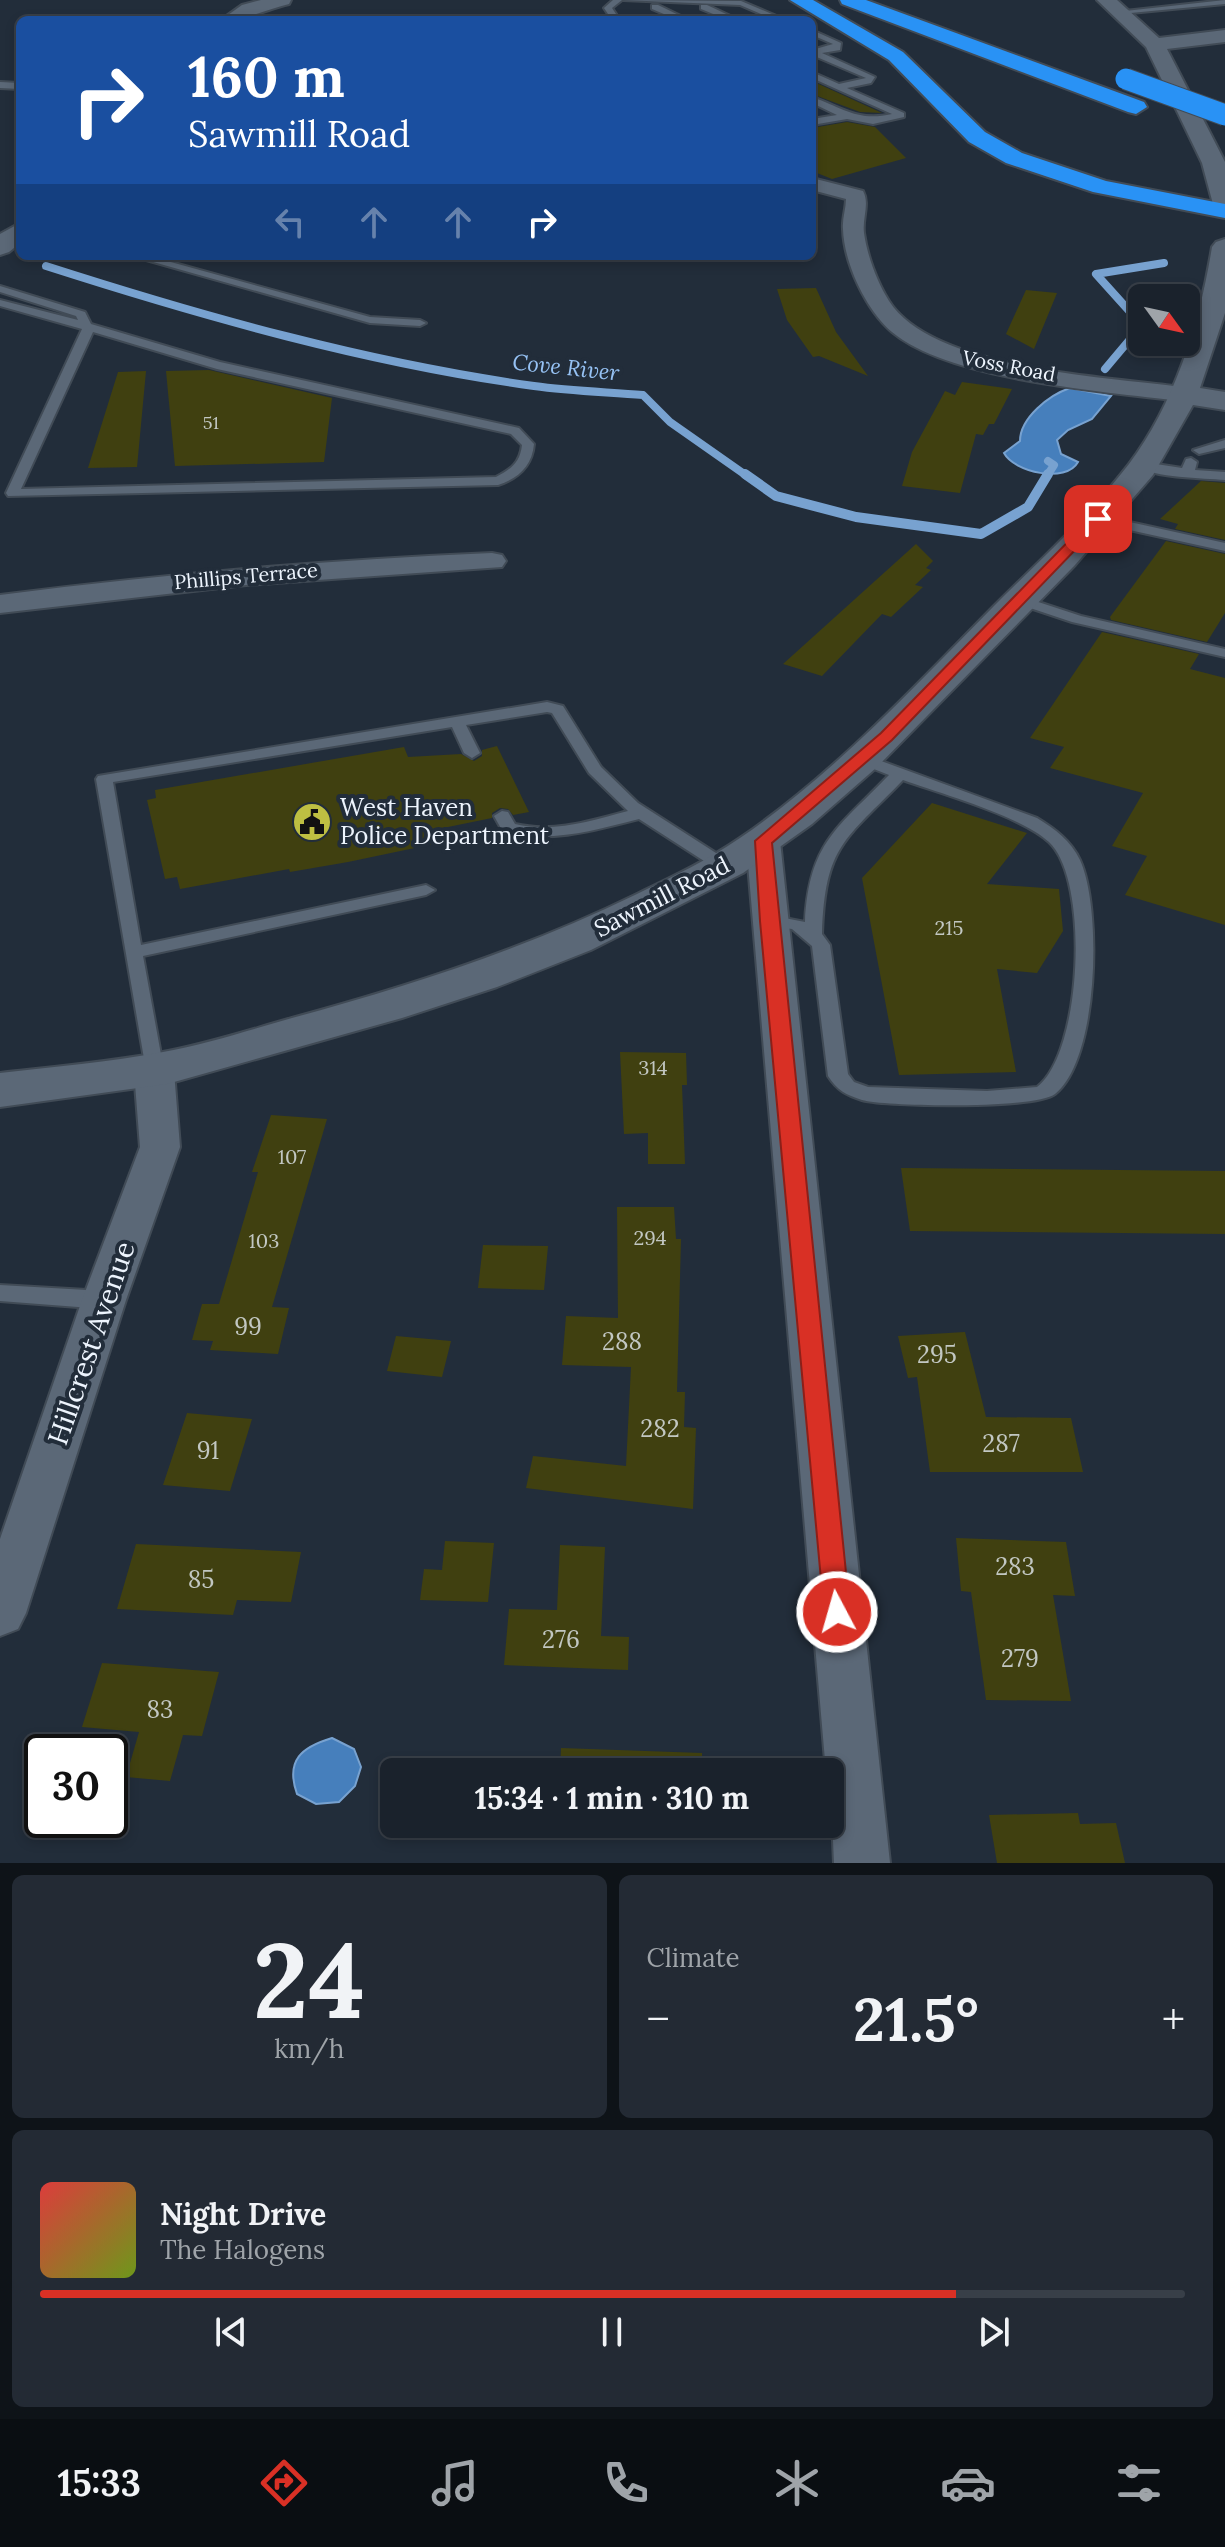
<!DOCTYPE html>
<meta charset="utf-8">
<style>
body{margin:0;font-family:Lora,serif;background:#232a34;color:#f1f3f6;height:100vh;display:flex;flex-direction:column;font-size:30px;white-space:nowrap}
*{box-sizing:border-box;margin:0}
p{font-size:26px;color:#9fa4a9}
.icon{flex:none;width:44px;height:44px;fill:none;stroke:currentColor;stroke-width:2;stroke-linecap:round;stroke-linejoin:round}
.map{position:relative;height:1863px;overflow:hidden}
.panel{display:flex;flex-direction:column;gap:12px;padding:12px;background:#0e1318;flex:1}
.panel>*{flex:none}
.hud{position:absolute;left:16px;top:16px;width:800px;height:244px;border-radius:12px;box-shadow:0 4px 12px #0003,0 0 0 2px #383f48;background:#1a4fa0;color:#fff;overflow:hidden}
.needle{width:52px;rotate:123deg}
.fabs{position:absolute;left:1128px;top:284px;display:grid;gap:16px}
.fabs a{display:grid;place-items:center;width:72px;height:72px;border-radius:12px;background:#1a222c;box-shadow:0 4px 12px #0003,0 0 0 2px #383f48;font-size:40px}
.speed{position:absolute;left:24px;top:1734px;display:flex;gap:16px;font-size:40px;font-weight:700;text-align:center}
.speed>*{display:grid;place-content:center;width:104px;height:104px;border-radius:50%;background:#1a222c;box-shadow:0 4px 12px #0003,0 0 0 2px #383f48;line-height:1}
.speed .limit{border:4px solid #111;border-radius:12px;background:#fff;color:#111}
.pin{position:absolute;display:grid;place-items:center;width:68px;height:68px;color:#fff;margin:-34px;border-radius:16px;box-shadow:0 4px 12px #0006}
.me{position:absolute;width:88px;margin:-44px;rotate:354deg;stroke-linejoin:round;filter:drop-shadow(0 0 6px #0008)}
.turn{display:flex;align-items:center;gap:28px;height:168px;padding:0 40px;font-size:36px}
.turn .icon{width:104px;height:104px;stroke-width:2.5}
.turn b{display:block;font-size:56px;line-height:68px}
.lanes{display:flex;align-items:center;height:76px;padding:0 40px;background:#0003;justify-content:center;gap:40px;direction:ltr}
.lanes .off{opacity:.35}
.big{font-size:60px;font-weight:800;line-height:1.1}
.panel .card{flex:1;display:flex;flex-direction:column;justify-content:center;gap:12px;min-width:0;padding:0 28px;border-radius:12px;background:#232a34}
.panel .dial{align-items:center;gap:0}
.dial b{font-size:104px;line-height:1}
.song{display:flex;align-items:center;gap:24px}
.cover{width:96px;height:96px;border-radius:12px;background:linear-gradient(135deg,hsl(0 70% 55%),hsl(80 70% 35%))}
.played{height:8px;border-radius:4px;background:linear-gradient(90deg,#d93025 80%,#383f48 80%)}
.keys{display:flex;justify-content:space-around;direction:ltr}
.heat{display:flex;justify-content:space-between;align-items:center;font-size:44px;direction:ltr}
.panel .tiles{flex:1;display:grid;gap:12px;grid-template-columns:1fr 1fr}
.card:last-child{grid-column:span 2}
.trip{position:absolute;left:380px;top:1758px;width:464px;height:80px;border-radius:12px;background:#1a222c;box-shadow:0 4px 12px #0003,0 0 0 2px #383f48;font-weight:800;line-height:80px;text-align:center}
.menu{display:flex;height:128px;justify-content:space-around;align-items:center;background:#0a0e12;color:#9fa4a9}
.menu .icon{width:56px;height:56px}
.menu .current{color:#d93025}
.menu b{font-size:36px;color:#f1f3f6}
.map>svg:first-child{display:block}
</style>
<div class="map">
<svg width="1225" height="1863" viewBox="0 0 1225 1863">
<rect width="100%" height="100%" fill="#222d3a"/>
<!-- water -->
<g fill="#467fbc" stroke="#78a2d0" stroke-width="2">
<path d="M1070,388L1111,396L1092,419L1068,430L1057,440L1061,454L1078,462C1066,484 1014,472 1004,453L1020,441C1020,418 1049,395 1070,388Z"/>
<path d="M332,1738L354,1749L361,1767L355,1786L339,1802L316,1804L297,1794C285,1760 302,1747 332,1738Z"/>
</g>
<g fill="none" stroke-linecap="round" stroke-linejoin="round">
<!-- stream-far1 -->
<g stroke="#78a2d0" stroke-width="8">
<path d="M46,266C205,317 368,363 534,386C570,391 607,392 643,395L670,422L747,476"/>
<polyline points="1105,369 1137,331 1132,314 1096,274 1164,263"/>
<polyline points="1047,476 1054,465 1048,461"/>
</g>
<!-- stream -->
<polyline stroke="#78a2d0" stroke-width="10" points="745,474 776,496 856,517 981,534 1028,507 1048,474"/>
</g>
<!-- building -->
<g fill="#404010">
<polygon points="812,81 882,113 860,112 812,94"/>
<polygon points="847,122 875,127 906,158 832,179 812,171 812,128"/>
<polygon points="816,288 836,332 868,376 819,356 813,357 787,320 777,289"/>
<polygon points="1026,290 1057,293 1034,349 1006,334"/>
<polygon points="209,370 332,398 324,462 175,466 166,371"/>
<polygon points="146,371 137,467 88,468 118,372"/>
<polygon points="962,382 1012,389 994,424 989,424 983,435 976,434 960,493 902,486 912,452 945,391 955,395"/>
<polygon points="1201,481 1225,483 1225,540 1175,529 1178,524 1160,519"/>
<polygon points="1166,541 1225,554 1225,613 1207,642 1111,620 1110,617"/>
<polygon points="916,544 933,561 926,568 931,570 915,585 923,587 891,617 882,614 822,676 783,664"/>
<polygon points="1102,632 1199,654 1190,669 1225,678 1225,925 1125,895 1147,856 1112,846 1143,793 1050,768 1064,747 1030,738"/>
<polygon points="497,746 529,812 513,815 508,809 500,808 492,813 492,818 443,828 448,841 348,862 290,872 289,869 180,889 177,877 165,879 147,800 156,798 155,790 404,747 408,757 461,754 474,761 482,756 482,750"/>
<polygon points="932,803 1027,833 987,884 1059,889 1063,931 1037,973 997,969 1016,1072 899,1075 862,878"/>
<polygon points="620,1052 686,1053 687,1085 682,1085 685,1164 648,1164 648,1133 624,1134"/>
<polygon points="271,1115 327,1119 272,1307 289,1308 278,1354 210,1350 213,1341 192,1340 202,1304 219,1304 258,1172 252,1172"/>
<polygon points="901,1168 1225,1171 1225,1234 910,1231"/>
<polygon points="617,1207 674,1207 676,1239 681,1239 677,1392 685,1392 684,1427 696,1428 693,1509 526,1488 533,1456 626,1466 631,1367 562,1365 566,1316 618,1318"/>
<polygon points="483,1245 548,1246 544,1290 478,1288"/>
<polygon points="965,1332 986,1417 1071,1418 1083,1472 930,1472 917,1377 908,1378 898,1336"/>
<polygon points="396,1336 451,1341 442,1377 387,1371"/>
<polygon points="187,1413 252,1419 230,1491 163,1485"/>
<polygon points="956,1538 1066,1542 1075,1596 1053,1595 1071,1701 986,1700 971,1592 961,1591"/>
<polygon points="445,1541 494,1543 488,1602 420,1600 424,1569 442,1570"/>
<polygon points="136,1544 301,1552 291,1602 237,1600 233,1615 117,1609"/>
<polygon points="560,1545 605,1547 601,1636 629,1637 628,1670 504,1665 509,1609 557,1610"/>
<polygon points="102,1663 219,1672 202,1736 183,1735 170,1781 126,1777 139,1732 82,1727"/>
<polygon points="561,1748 702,1753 702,1772 560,1772"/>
<polygon points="1078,1813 1080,1824 1116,1823 1125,1863 997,1863 989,1815"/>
</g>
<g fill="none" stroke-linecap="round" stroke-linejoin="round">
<defs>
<g id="lane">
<polygon points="613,0 622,0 612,8 620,20 612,20 604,8"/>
<polygon points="623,0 741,1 786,20 775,20 740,5"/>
<polygon points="1225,0 1225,4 1120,14 1116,12"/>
<polygon points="652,5 658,5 689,20 678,20 652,9"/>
<polygon points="701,5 707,5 739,20 728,20 701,9"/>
<path d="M812,30L841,43L840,50L822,53L875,77L871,83L847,88L904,113V117L873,124L847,119L812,125V119L837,115L812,103V97C843,108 858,122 892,114L812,78V72L839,84L866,78L812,55V50L833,44L812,35Z"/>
<polygon points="0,82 20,83 20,89 0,88"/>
<polygon points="132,256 149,256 370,317 420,320 426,323 420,326 370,323"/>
<path d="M0,286L85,312L91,324L220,362L519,428L534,444C532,466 519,478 498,485L8,496L6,493L82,329L0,306V300L78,320L76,316L0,292ZM93,332L217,369L511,434L522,445C520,463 511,469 496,477L21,489Z"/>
<polygon points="1225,440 1225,448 1199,454 1193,450"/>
<path d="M1191,458L1197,462L1195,470L1225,472V480C1203,478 1154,478 1137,466L1143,462L1182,468L1186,459Z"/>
<polygon points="1098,515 1225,543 1225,551 1093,522 1091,519"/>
<polygon points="1020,596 1081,616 1225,649 1225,657 1072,622 1015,603 1013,600"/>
<path d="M547,702L563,706L601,767L638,803L730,862L733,866L730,870H718L639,819C592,831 551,843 503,832L494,816L502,811L508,812L515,824C554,833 590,821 628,811L589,773L552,713L547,712L466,725L480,753L472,758L464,753L452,727L113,782L141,945L426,885L435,890L426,895L143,956L164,1071L161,1076H147L96,779L98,776Z"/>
<path d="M862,754L1037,818C1055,829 1071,841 1080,860C1102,908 1099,1059 1055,1094C1036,1109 888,1107 862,1100C846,1095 837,1090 828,1076L812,946L792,929L763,925L760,921L769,915L805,922C809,842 838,828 889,775L856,762L854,759ZM903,780C942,794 1021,816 1049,842C1090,880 1082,1053 1037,1087L987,1091L868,1087L854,1082L848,1074L830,945L822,934C825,845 845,840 903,780Z"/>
<polygon points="0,1285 104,1291 112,1294 115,1300 112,1306 104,1309 0,1301"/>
</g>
<g id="street">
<path d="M812,178L863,191C870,204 862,218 864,233C867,255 877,282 889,301C932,369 1107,377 1182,387L1191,389L1194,394L1191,399L1182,401C1107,392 949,380 892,332C866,310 844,263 843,229C842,219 846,209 846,199L812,190Z"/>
<path d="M492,553L502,555L506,561L502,567L246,585L0,613V595C164,574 327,560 492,553Z"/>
<polygon points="763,831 775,834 780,841 890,1863 834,1863 830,1772 826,1772 746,841 751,834"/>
<polygon points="154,1058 168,1062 174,1071 180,1147 126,1300 26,1613 18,1629 0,1636 0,1539 82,1300 140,1147 134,1071 140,1062"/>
</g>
<g id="secondary">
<path d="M261,0H291L289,4C265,10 246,20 221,20L242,5Z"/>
<polygon points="1097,0 1117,0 1159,38 1225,30 1225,42 1167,49 1225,162 1225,211 1216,209 1213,204 1202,163 1146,47"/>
<polygon points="20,223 20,243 9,252 0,255 0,234"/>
<path d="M1225,239V313L1200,388L1225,392V410L1193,405L1153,475L1075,565L876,768L812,824L743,873L591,950L497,987L402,1018L167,1084L0,1107V1073C54,1067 109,1062 163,1052C207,1044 249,1030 292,1018C410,986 527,948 637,894C672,877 708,860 740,838C835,773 914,687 994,606C1040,560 1089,516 1129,464C1175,403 1200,322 1212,247L1216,242Z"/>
</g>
<g id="highway">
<polygon points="790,0 813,0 903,52 985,132 1022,153 1106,181 1225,204 1225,218 1093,192 1006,163 969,142 889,60"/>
<polygon points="840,0 866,0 1144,102 1147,107 1136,114 1128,112 842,4"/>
</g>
</defs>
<!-- lane casing -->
<use href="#lane" stroke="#414b56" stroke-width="4"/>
<!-- street casing -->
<use href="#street" stroke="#414b56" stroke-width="4"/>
<!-- secondary casing -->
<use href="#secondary" stroke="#414b56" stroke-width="4"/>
<!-- highway casing -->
<use href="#highway" stroke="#414b56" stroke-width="4"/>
<!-- lane -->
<use href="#lane" fill="#5b6877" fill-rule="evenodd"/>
<!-- street -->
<use href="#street" fill="#5b6877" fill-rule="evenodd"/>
<!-- secondary -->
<use href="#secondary" fill="#5b6877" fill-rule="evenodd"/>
<!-- highway -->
<use href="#highway" fill="#2992f5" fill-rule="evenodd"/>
<defs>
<polyline id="highway-bridge" points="1126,79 1225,115"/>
</defs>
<!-- highway-bridge casing -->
<use href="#highway-bridge" stroke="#414b56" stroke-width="23" stroke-linecap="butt"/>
<!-- highway-bridge -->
<use href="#highway-bridge" stroke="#2992f5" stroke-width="21"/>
</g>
<!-- route -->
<polygon fill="#d93025" stroke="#8d1f18" stroke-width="2" points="1093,516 1105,519 892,740 772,843 850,1612 846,1620 837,1623 828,1620 824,1612 760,921 755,841 881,733"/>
<!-- icons -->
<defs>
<symbol id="civic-disc" viewBox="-11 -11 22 22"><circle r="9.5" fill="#bebf42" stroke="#222d3a"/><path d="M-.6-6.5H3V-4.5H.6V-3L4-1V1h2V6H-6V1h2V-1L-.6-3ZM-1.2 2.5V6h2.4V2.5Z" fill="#111"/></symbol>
</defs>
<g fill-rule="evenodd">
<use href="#civic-disc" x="290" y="800" width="44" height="44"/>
</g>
<g text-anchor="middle" stroke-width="8" stroke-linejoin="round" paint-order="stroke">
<!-- far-number labels -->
<g font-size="18" fill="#c2c7c2">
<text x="211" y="429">51</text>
</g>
<!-- far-street labels -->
<g font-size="20" fill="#edf4fd" stroke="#222d3a">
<text transform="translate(1009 366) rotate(11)" y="7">Voss Road</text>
<text transform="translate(246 576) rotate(-5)" y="7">Phillips Terrace</text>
</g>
<!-- number labels -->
<g font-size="20" fill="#c2c7c2">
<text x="949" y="935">215</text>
<text x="653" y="1075">314</text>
<text x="292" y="1164">107</text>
<text x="650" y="1245">294</text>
<text x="264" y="1248">103</text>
</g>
<!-- far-water labels -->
<g font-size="22" font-style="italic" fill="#96c2f4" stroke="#222d3a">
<text transform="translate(566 367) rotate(6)" y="8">Cove River</text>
</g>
<!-- poi labels -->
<g font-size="24" fill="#edf4fd" stroke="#222d3a" text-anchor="start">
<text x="340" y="816">West Haven<tspan x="340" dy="28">Police Department</tspan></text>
</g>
<!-- street labels -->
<g font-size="24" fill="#edf4fd" stroke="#222d3a">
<text transform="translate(662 897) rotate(-27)" y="8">Sawmill Road</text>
</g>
<!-- near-number labels -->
<g font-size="24" fill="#c2c7c2">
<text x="248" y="1335">99</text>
<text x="622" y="1350">288</text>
<text x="937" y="1363">295</text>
<text x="660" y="1437">282</text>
<text x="1001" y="1452">287</text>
<text x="208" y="1459">91</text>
<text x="1015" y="1575">283</text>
<text x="201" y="1588">85</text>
<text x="561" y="1648">276</text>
<text x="1020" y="1667">279</text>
<text x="160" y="1718">83</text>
</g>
<!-- near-street labels -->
<g font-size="28" fill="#edf4fd" stroke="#222d3a">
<text transform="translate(91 1343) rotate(-71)" y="10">Hillcrest Avenue</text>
</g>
</g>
</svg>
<div class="fabs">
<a><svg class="needle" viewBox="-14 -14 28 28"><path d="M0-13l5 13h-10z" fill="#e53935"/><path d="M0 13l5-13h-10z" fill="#9fa4a9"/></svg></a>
</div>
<div class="speed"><div class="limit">30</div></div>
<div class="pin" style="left:1098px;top:519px;background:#d93025"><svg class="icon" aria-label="arrive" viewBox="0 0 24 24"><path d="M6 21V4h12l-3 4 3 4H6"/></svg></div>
<svg class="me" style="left:837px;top:1612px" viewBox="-20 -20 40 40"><circle r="17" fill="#d93025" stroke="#fff" stroke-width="3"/><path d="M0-11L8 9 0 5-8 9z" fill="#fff"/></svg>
<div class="trip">15:34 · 1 min · 310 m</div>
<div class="hud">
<div class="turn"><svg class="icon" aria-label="right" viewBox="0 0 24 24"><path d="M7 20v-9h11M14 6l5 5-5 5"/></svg><div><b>160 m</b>Sawmill Road</div></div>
<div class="lanes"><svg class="icon off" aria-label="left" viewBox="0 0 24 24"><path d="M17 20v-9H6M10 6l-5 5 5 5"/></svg><svg class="icon off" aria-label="ahead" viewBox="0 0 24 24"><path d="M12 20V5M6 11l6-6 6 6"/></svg><svg class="icon off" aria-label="ahead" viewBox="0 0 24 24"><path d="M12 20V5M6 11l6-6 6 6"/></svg><svg class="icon" aria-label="right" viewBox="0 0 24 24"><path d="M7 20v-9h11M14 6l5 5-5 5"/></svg></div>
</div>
</div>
<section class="panel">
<div class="tiles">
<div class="card dial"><b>24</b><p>km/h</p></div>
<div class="card"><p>Climate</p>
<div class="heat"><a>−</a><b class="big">21.5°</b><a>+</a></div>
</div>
<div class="card">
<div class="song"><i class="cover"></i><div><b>Night Drive</b><p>The Halogens</p></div></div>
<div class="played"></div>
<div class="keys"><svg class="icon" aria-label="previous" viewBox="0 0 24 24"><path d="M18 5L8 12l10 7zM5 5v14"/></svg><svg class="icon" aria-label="pause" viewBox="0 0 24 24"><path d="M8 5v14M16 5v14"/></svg><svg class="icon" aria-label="next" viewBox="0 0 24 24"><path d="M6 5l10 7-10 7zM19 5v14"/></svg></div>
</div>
</div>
</section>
<nav class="menu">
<b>15:33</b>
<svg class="icon current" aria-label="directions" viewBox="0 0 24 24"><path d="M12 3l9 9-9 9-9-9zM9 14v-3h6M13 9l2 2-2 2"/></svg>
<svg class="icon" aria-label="music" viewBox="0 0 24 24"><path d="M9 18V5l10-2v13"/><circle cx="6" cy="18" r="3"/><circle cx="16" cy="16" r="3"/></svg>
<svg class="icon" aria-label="phone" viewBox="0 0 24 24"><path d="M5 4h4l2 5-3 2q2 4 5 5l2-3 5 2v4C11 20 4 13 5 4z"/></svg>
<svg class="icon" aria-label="climate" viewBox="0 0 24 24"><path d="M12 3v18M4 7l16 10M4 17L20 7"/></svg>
<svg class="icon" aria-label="car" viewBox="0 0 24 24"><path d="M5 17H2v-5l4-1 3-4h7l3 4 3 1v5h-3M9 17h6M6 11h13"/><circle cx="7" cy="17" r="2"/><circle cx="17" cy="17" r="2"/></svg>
<svg class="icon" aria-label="filters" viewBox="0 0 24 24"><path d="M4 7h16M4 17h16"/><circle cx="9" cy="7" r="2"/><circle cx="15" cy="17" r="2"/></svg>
</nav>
